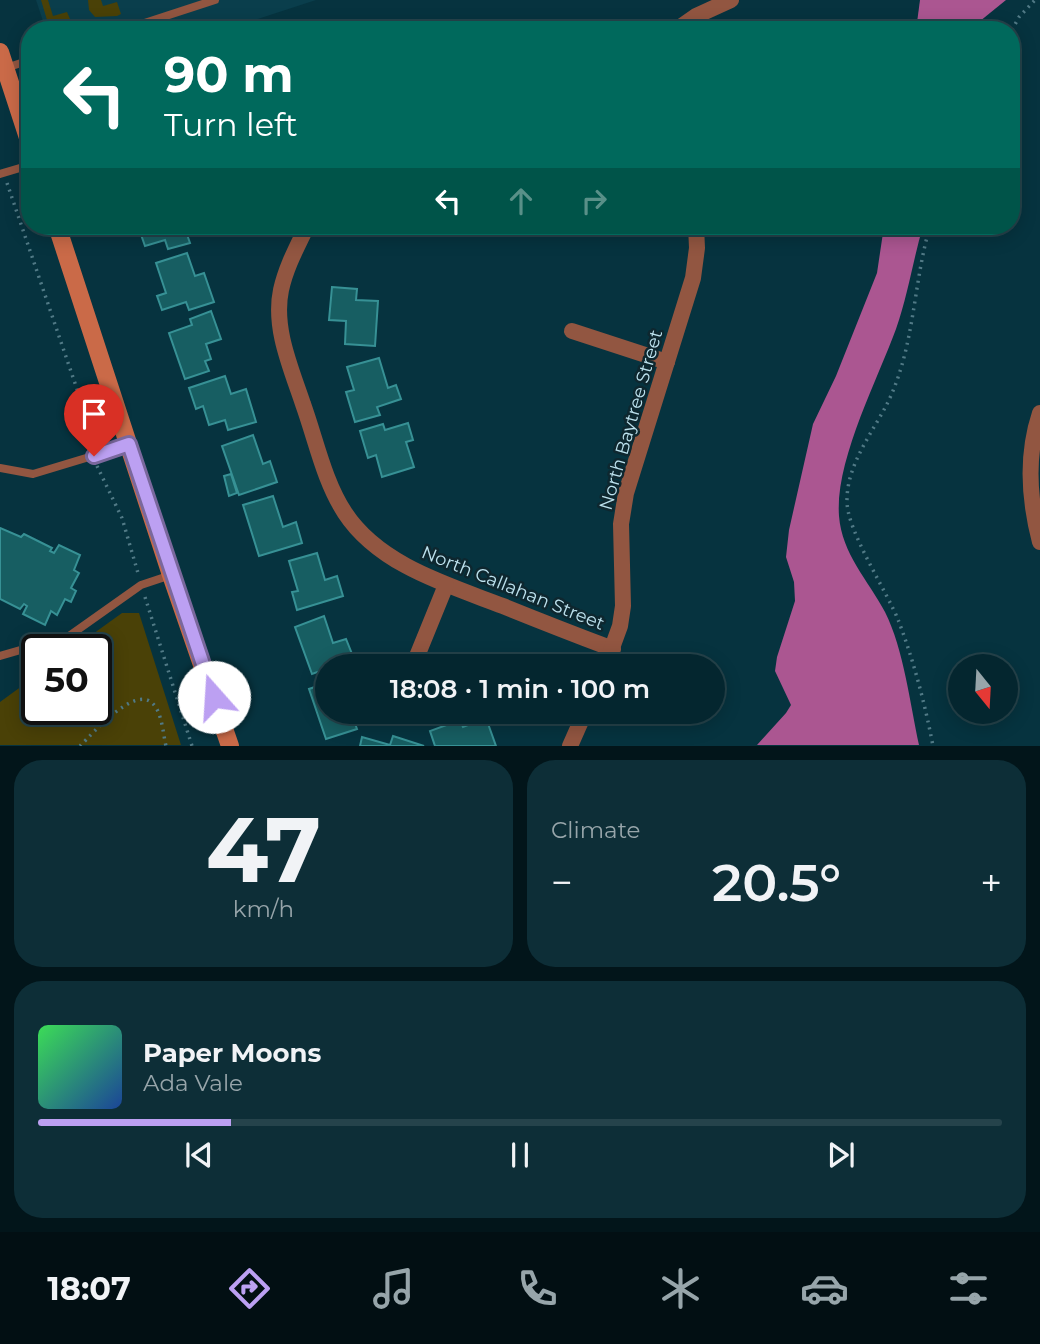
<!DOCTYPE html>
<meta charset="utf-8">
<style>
body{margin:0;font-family:Montserrat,sans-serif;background:#0d2e37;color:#f1f3f6;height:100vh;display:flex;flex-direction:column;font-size:26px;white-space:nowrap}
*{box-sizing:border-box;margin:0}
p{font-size:23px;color:#97a5aa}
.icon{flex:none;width:38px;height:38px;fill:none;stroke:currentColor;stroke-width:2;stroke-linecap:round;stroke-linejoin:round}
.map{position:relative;height:746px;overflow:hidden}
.sheet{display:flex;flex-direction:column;gap:14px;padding:14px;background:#02151a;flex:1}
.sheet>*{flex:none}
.top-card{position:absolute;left:21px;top:21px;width:999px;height:214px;border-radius:28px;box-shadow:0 4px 18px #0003,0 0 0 2px #25434b;background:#00695c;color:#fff;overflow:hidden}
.needle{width:46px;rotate:162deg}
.buttons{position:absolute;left:948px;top:654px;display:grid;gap:14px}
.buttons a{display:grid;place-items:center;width:70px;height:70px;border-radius:50%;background:#04262f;box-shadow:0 4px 18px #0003,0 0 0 2px #25434b;font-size:35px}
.speed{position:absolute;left:21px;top:634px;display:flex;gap:14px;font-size:35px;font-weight:700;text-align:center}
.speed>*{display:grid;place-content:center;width:91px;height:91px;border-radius:50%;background:#04262f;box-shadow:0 4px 18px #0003,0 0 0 2px #25434b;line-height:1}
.speed .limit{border:4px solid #111;border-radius:10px;background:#fff;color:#111}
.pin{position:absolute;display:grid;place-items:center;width:60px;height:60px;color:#fff;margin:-72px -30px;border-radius:50% 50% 50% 0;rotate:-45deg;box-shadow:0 0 7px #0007}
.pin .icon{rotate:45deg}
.me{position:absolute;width:77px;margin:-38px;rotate:341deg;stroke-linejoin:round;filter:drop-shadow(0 0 5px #0008)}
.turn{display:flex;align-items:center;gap:24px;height:147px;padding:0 28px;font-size:32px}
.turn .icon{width:91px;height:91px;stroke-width:2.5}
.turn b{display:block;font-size:49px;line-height:60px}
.lanes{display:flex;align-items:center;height:66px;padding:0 28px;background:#0003;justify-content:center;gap:35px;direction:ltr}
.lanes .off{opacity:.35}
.big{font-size:52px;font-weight:600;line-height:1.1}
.sheet .card{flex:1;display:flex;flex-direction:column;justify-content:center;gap:10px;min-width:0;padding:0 24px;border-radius:28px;background:#0d2e37}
.sheet .dial{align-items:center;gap:0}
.dial b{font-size:91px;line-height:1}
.song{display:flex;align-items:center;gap:21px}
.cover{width:84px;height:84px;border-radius:10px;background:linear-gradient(135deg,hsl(130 70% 55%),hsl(220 70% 35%))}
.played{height:7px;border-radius:4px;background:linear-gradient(90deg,#bca0f2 20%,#25434b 20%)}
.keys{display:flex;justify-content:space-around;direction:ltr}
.heat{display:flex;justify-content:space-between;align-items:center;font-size:38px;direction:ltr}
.sheet .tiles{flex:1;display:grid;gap:14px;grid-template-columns:1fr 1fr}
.card:last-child{grid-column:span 2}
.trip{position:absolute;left:315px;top:654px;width:410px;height:70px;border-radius:35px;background:#04262f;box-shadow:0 4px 18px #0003,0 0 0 2px #25434b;font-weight:600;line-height:70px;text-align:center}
.dock{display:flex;height:112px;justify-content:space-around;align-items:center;background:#020f13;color:#97a5aa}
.dock .icon{width:49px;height:49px}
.dock .current{color:#bca0f2}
.dock b{font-size:32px;color:#f1f3f6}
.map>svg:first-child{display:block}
</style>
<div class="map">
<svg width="1040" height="746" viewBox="0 0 1040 746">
<rect width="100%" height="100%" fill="#06333f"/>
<!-- built -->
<polygon fill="#0a3e4c" points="36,0 316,0 224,30 46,30"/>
<!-- green -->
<g fill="#4a4107">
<polygon points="41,0 48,0 53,16 67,12 70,19 67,25 50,30"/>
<polygon points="88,0 101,0 103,6 117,2 121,14 117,16 95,17 89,10"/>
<polygon points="122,613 139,613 181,745 0,745 0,702 37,675 37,709 96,709 96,649 72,649"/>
</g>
<!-- water -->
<g fill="#ab5691">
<polygon points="920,0 1006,0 969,30 916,30"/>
<path d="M884,226H923C913,260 908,295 896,329C877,381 835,461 839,516C842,554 868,580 885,612C904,650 910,704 919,745H757L786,713L791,705L775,671L777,657L795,601L794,582L786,557L789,530L813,424L836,376L877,273Z"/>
</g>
<!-- building -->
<g fill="#175e62" stroke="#379195" stroke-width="2">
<polygon points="138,226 184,226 190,243 168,249 165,240 145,246"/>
<polygon points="187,253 195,276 204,273 214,302 189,310 186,302 162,310 157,296 166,293 156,263"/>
<polygon points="332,287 357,289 356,300 378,301 375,346 345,344 346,321 329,320"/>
<polygon points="211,311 221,339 206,344 211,359 205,361 209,371 185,379 169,333 192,325 190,319"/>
<polygon points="379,358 388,388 396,385 401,399 377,407 380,415 355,422 346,392 354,390 347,367"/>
<polygon points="225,376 231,394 246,389 256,422 228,430 225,420 209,425 203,406 196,409 189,388"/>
<polygon points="408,423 413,440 406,442 414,467 382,477 376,455 368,458 360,431 383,424 385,430"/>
<polygon points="253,435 263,464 270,461 277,482 239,495 222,446"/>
<polygon points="231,474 237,493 229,496 224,476"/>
<polygon points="273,496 283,527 296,522 302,543 259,556 243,505"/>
<polygon points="0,528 21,537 24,534 52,548 50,551 54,553 59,545 80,555 74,570 79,573 71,588 76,591 71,602 65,599 57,615 51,611 45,625 23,614 27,606 24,604 20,609 0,599"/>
<polygon points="317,553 325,580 337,576 343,596 297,610 292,592 298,591 289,561"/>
<polygon points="324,616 333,643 346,639 354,659 312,674 295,627"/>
<polygon points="327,683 327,712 351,712 357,729 326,739 309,689"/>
<polygon points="486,718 496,746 435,746 430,731 460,720 463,727"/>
<polygon points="393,736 424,746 360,746 362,737 390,745"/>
</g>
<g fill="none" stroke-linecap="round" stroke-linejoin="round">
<!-- path -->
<g stroke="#517a86" stroke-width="3.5" stroke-dasharray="2 5" stroke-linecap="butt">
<polyline points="1012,30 1019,17 1035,0"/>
<polyline points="7,183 80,398 91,445"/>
<path d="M930,226C913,284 915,346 888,402C873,432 847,464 847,500C846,530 887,591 899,622C914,662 925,704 933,746"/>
<polyline points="97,466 122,518 138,573"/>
<polyline points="145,597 192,746"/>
<path d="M80,746C93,733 134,686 152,703C162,711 163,734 166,746"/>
</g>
<!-- lane -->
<g stroke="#925641" stroke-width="8">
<polyline points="123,30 215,0"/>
<polyline points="6,68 30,60"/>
<polyline points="0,174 30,165"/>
<polyline points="0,468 33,474 129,445"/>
<polyline points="0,656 69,636 141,585 171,575"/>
</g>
<!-- street -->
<g stroke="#925641" stroke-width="16">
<polyline points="676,30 696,16 731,0"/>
<path d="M307,226C297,247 286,267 281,290C273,328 291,368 303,404C316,440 324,481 345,513C379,565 448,585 503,606C540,621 576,635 613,649"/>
<polyline points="572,331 667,362"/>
<path d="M1040,413C1026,455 1029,500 1040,542"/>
<polyline points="413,666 446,585"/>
<polyline points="605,667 620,626 623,606 621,524 626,493 693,278 697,248 696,226"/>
<polyline points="570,746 585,712"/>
</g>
<!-- secondary -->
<g stroke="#ca6a48" stroke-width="18">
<polyline points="0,52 30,144"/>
<polyline points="57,226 171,575 230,746"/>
</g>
</g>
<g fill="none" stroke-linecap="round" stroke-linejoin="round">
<defs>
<polyline id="route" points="94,456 129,444 214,697"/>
</defs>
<!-- route casing -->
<use href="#route" stroke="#7a689d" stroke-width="18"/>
<!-- route -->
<use href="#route" stroke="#bca0f2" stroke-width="12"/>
</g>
<g text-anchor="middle" stroke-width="5" stroke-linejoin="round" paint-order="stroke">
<!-- street labels -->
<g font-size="18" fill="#bde2ee" stroke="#0e272f">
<text transform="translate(631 420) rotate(-74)" y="6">North Baytree Street</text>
<text transform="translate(513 588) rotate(22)" y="6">North Callahan Street</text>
</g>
</g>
</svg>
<div class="buttons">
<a><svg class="needle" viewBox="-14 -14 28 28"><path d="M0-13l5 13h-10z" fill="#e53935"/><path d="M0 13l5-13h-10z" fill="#97a5aa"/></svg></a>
</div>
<div class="speed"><div class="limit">50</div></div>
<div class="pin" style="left:94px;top:456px;background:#d93025"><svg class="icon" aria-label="arrive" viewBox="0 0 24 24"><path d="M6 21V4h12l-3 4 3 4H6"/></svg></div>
<svg class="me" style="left:214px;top:697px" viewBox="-20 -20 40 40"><circle r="19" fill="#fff"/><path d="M0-13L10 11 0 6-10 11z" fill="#bca0f2"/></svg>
<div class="trip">18:08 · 1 min · 100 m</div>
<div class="top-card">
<div class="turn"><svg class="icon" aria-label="left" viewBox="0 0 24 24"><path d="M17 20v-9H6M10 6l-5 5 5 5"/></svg><div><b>90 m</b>Turn left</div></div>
<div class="lanes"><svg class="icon" aria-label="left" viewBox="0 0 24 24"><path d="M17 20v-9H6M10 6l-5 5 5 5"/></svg><svg class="icon off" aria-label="ahead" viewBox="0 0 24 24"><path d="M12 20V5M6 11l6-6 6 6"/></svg><svg class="icon off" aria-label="right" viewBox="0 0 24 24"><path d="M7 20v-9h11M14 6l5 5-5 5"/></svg></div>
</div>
</div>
<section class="sheet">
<div class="tiles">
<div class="card dial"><b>47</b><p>km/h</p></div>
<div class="card"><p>Climate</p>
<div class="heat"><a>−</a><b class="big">20.5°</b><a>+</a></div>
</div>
<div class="card">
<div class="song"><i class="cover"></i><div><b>Paper Moons</b><p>Ada Vale</p></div></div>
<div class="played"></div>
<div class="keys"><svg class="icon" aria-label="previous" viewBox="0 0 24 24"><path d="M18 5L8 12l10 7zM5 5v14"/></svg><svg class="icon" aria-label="pause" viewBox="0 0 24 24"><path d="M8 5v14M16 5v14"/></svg><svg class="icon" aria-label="next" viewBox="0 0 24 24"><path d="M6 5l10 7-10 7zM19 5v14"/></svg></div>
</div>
</div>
</section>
<nav class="dock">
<b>18:07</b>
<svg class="icon current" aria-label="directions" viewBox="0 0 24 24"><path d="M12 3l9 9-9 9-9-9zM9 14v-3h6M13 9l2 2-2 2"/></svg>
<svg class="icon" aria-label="music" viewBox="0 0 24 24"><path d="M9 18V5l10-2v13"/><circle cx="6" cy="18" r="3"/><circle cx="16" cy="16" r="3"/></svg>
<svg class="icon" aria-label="phone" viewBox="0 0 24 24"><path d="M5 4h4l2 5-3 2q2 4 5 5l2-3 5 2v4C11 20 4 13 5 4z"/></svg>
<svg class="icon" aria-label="climate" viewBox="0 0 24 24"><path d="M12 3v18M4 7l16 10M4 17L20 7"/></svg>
<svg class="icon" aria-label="car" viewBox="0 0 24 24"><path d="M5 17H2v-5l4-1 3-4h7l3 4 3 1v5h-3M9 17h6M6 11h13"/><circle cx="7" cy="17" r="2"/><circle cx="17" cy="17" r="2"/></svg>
<svg class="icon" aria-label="filters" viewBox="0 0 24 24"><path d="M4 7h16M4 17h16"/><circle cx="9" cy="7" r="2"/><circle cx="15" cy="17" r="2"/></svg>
</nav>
